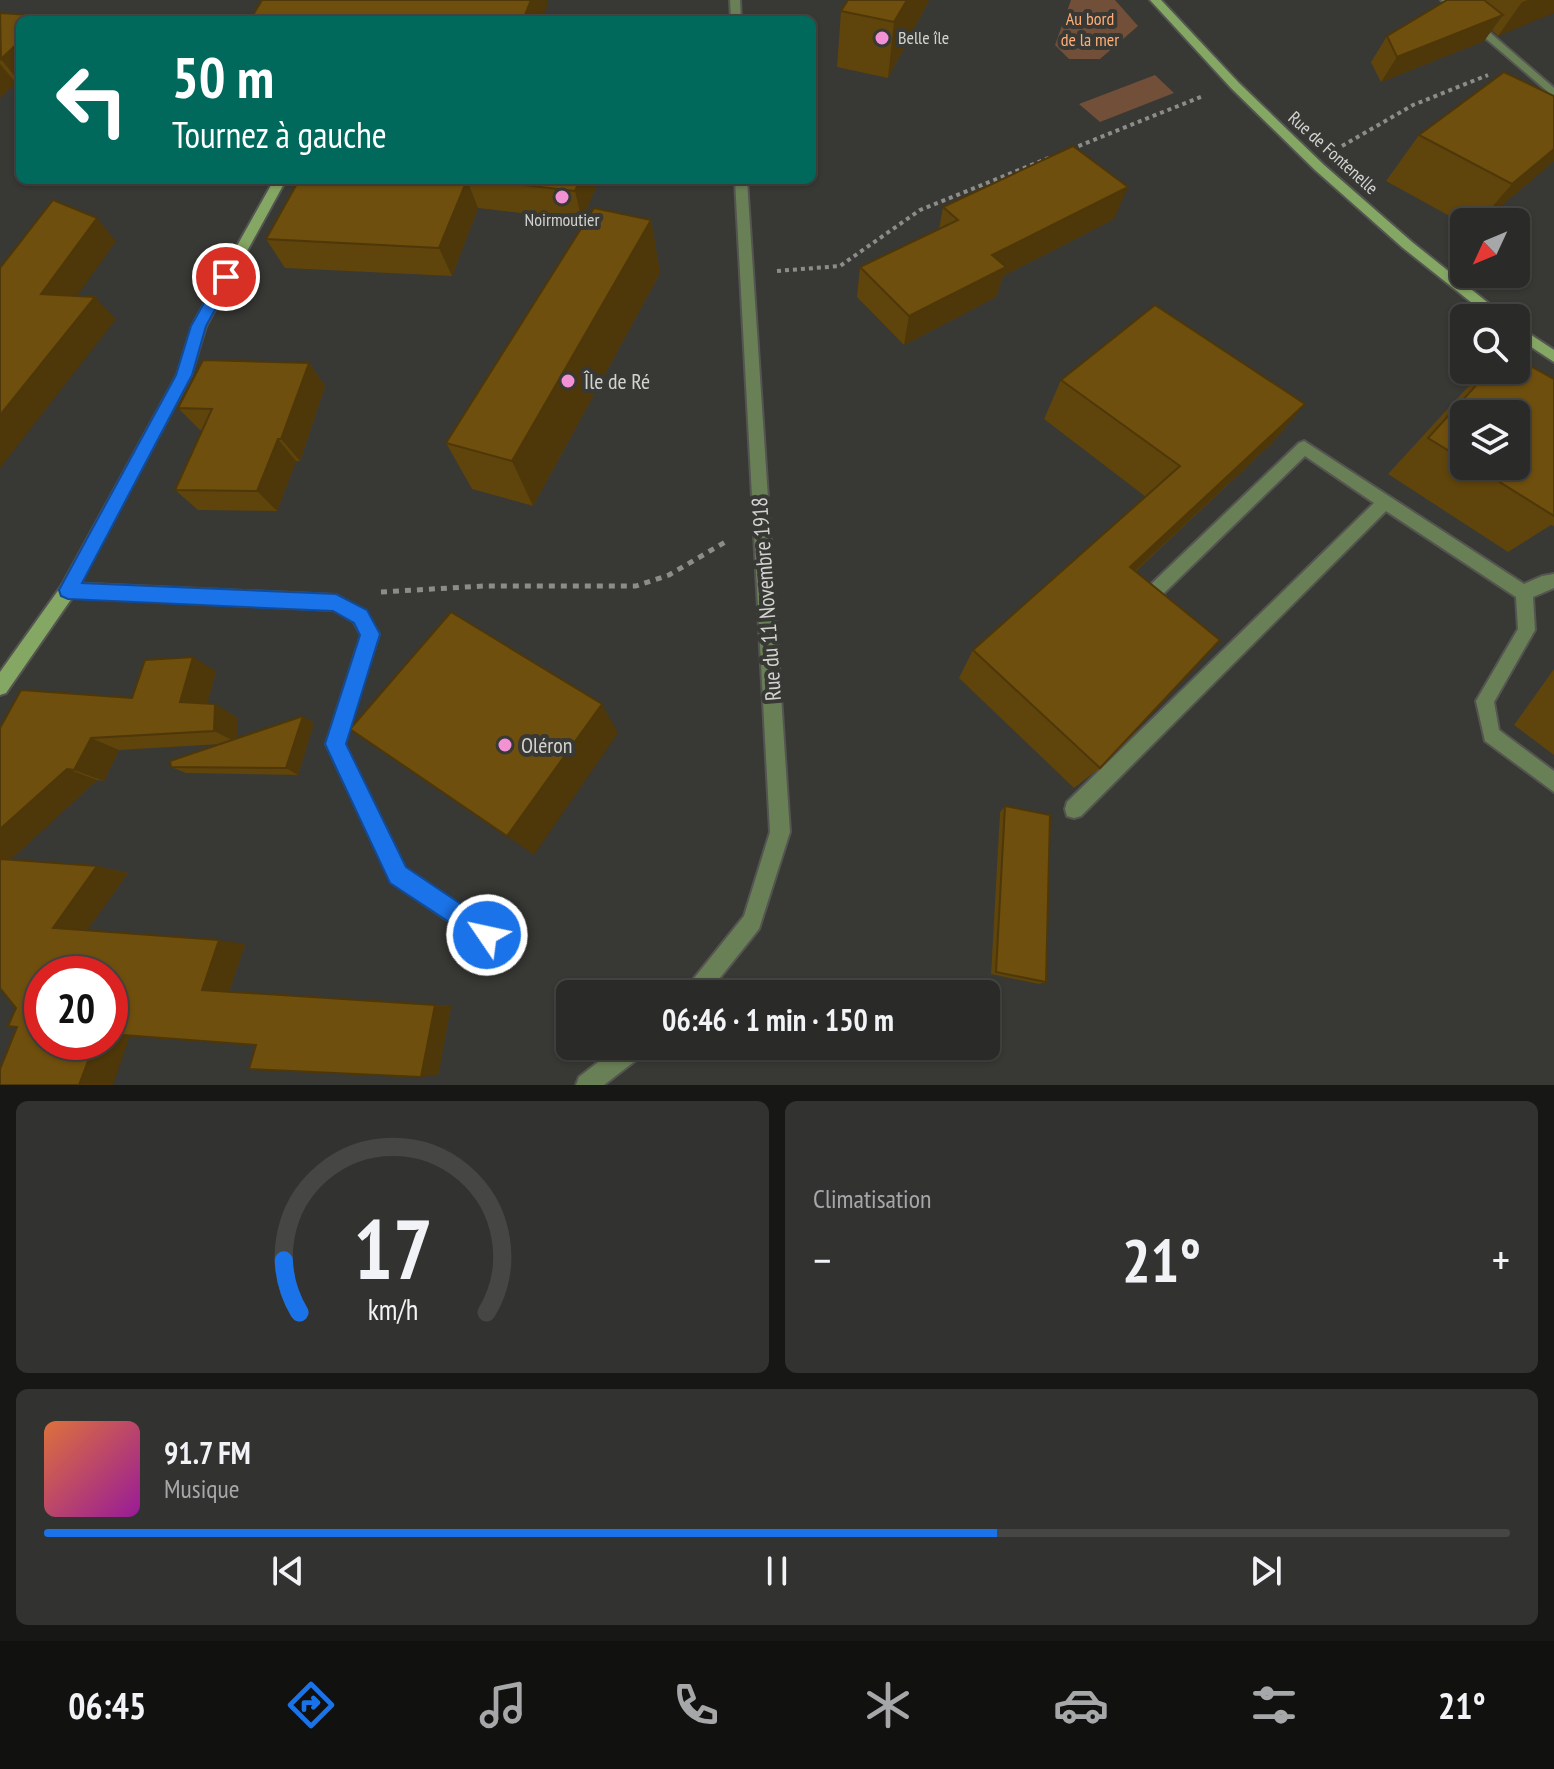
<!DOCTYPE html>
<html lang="fr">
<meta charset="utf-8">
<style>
body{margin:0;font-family:"PT Sans Narrow",sans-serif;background:#323230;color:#f1f3f6;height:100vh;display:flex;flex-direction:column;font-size:30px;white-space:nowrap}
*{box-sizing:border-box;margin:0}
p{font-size:26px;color:#a5a7a8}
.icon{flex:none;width:44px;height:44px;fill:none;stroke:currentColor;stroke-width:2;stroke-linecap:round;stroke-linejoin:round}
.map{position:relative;height:1085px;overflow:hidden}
.details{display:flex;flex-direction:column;gap:16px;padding:16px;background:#171716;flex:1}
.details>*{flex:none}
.hud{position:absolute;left:16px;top:16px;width:800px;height:168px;border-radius:12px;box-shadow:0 2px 6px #0004,0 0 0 2px #464645;background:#00695c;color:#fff;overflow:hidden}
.needle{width:52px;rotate:226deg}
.controls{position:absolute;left:1450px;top:208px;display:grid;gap:16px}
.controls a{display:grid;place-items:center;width:80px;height:80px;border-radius:12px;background:#2a2a28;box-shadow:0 2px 6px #0004,0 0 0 2px #464645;font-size:40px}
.speed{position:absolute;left:24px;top:956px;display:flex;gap:16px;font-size:40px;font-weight:700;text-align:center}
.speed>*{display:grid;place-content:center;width:104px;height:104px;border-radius:50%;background:#2a2a28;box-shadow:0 2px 6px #0004,0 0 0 2px #464645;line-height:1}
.speed .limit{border:12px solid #d22;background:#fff;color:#111}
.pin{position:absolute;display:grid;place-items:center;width:68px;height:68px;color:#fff;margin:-34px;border:4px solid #fff;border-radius:50%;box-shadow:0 2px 8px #0007}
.me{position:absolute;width:88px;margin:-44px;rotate:304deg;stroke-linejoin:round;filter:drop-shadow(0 0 6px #0008)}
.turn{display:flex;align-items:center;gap:28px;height:168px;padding:0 24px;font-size:36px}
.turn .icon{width:104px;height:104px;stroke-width:2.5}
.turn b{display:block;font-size:56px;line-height:68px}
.big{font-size:60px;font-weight:600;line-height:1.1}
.details .card{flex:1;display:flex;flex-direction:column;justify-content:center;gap:12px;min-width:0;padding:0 28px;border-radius:12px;background:#323230}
.details .dial{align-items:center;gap:0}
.dial svg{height:208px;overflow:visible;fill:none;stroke:#464645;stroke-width:7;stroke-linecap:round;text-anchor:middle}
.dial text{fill:#f1f3f6;stroke:none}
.song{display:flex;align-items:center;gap:24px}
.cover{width:96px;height:96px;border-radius:12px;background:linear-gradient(135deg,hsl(20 70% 55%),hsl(300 70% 35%))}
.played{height:8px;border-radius:4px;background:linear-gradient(90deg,#1a73e8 65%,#464645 65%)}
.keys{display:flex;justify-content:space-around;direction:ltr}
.heat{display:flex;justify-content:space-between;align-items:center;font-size:44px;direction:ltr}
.details .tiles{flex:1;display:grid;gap:16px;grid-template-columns:1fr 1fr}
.card:last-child{grid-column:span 2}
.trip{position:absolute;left:556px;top:980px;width:444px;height:80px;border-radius:12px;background:#2a2a28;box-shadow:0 2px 6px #0004,0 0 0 2px #464645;font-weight:600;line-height:80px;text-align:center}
.tab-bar{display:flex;height:128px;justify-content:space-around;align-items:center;background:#111110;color:#a5a7a8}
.tab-bar .icon{width:56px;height:56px}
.tab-bar .on{color:#1a73e8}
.tab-bar b{font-size:36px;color:#f1f3f6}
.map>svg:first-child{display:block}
</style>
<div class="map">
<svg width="1554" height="1085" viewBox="0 0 1554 1085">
<rect width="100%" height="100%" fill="#383835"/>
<!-- green -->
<g fill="#724f38">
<polygon points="1071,0 1115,0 1138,26 1100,59 1069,59 1055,45"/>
<polygon points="1155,75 1174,93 1100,122 1079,104"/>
</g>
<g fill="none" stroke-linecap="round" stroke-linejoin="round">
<defs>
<g id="lane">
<path d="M1304,441L1524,584L1542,576L1554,574V588L1533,597L1535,630L1494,702L1499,730L1554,771V792L1485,741L1476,701L1518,629L1516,597L1386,511L1081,816L1074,818L1067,816L1065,809L1067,802L1374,503L1305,456L1163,594L1170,603L1168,608L1162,611C1154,608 1147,602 1144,594L1146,589L1299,443Z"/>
<polygon points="68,583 336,595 366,612 379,634 344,743 405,868 494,928 497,935 494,942 487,945 480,942 391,882 329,750 326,744 361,635 354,622 334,610 68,597 62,595 60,590 62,585"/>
</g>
<g id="street">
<polygon points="730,0 740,0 741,20 731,20"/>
<polygon points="1441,0 1452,0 1554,88 1554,97"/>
<polygon points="735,180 747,180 790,832 759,929 707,994 684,994 687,987 744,916 770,832"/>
<polygon points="619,1046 647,1046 644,1054 604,1085 576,1085 579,1077"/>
</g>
<g id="secondary">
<polygon points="1150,0 1161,0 1239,83 1324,165 1412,242 1507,318 1491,318 1403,248 1315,170 1231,88"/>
<polygon points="274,180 286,180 206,326 191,375 74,595 6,693 0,695 0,672 62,585 177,375 192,326"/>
<polygon points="1516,325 1554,350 1554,362 1516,337"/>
</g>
</defs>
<!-- lane casing -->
<use href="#lane" stroke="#545451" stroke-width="4"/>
<!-- street casing -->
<use href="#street" stroke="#545451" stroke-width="4"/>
<!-- secondary casing -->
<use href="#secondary" stroke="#545451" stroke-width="4"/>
<!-- path-far1 -->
<g stroke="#8c8c89" stroke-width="4" stroke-dasharray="4 4" stroke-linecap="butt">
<polyline points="1342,146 1413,105 1488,75"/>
<polyline points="1071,149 1203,96"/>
<polyline points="777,271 840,266 920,210 1051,157"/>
</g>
<!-- path -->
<polyline stroke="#8c8c89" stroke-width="5" stroke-dasharray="6 6" stroke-linecap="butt" points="381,592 484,586 636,586 669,575 727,541"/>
<!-- lane -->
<use href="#lane" fill="#697f56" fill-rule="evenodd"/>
<!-- street -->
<use href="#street" fill="#697f56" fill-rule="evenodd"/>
<!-- secondary -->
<use href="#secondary" fill="#85a764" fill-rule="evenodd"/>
</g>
<!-- wall -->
<g fill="#5f440b" fill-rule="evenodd">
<polygon points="929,0 888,78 837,67 841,11"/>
<polygon points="1447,0 1554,0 1498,36 1492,30 1484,41 1381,82 1371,62 1387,36"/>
<polygon points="0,13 20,20 20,84 16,83 0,98"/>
<polygon points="1419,135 1554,161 1482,222 1464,222 1464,224 1386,181"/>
<polygon points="299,180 599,180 582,220 478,208 452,276 285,268 266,239"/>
<polygon points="651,180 674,180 673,183"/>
<polygon points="943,207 1114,219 1003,276 996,297 904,345 857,297 860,267 939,229"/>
<polygon points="651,220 660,273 533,506 472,489 446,443"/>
<polygon points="309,363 325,386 300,461 296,461 277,511 198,510 175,490 202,430 200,430 178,408"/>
<path d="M1487,370H1516L1554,379V526L1551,525L1508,552L1388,474L1464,391ZM1464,414L1516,466H1464Z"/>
<polygon points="1061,380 1305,404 1272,443 1135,572 1100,768 1074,788 959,678 973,650 1146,497 1044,419"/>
<polygon points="1554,669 1554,755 1514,725"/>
<polygon points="216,671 207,704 215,704 238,718 238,738 314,723 298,775 186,773 171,767 221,744 119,750 104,781 97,780 10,860 97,866 128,873 87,930 245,944 229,992 451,1006 438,1075 256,1045 17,1027 0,728 132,698"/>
<polygon points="1005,806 1046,982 1039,984 991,974 1000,812"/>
</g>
<!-- shaded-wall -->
<g fill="#4e3709">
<polygon points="531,0 547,0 548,3 542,20 523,20"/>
<polygon points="907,0 929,0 888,78 894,22"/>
<polygon points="1528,0 1554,0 1554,13 1498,36 1522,2"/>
<polygon points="1503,15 1484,41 1381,82 1397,57"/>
<polygon points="20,41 20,83 1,59"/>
<polygon points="0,64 16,83 0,98"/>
<polygon points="1554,149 1554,161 1482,222 1479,222 1512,184"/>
<polygon points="467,180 478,208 452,276 439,248"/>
<polygon points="580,180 599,180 582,220 575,191"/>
<polygon points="1128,187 1114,219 1003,276 996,297 904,345 909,316 992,255"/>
<polygon points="97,218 116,241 63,316 41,294"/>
<polygon points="651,220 660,273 533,506 512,461"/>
<polygon points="95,297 116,319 0,468 0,415"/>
<polygon points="309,363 325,386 300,461 281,439"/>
<polygon points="1305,404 1272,443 1105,599 1130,567"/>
<polygon points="278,439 296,461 277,511 257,491"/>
<polygon points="193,657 216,671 204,715 180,702"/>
<polygon points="215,704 238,718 238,743 214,731"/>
<polygon points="602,704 618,733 534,855 507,836"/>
<polygon points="303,716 314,723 298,775 286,768"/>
<polygon points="91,738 119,750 104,781 74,770"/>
<polygon points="67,769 97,780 5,865 0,864 0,829"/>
<polygon points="97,866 128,873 86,932 53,928"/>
<polygon points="219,940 245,944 229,992 202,990"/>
<polygon points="435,1005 451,1006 438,1075 421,1077"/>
<polygon points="110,1033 131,1033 113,1085 79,1085 95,1042 110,1042"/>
</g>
<!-- building -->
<g fill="#6f4f0d" stroke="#4e3709" stroke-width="2">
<polygon points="262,0 531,0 523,20 250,20"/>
<polygon points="848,0 907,0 894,22 841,11"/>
<polygon points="1447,0 1484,0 1503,15 1397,57 1387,36"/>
<polygon points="0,13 46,16 42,20 20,20 20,41 1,59"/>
<polygon points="1504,72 1554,96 1554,149 1512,184 1419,135"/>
<polygon points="1073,146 1128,187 992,255 1006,267 909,316 860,267 958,220 943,207"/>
<polygon points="299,180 467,180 439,248 266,239"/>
<polygon points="480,180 580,180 575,191"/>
<polygon points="53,200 97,218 41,294 95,297 0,415 0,268"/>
<polygon points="594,208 651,220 512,461 446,443"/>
<polygon points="1155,305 1305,404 1130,567 1220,640 1100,768 973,650 1180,466 1061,380"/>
<polygon points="1516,358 1554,379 1554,516 1474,466 1516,466 1516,414 1464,414 1464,460 1428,438 1490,370 1516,370"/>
<polygon points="203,360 309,363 281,439 278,439 257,491 175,490 212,409 178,408"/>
<polygon points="451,612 602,704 507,836 350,729"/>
<polygon points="193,657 180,702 215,704 214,731 91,738 74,770 67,769 0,829 0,728 21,690 132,698 145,660"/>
<polygon points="303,716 286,768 171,767 170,761"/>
<polygon points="1005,806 1050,815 1046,982 996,972"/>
<polygon points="0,859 97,866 53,928 219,940 202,990 435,1005 421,1077 249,1069 256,1045 110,1034 110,974 42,974 42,1042 95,1042 79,1085 0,1085 0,1069 17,1027 8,1026 16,1008 0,988"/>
</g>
<!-- route -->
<polygon fill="#1a73e8" stroke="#114b97" stroke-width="2" points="226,272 233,277 206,326 192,375 82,583 336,594 367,610 380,634 346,744 406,867 495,927 498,935 495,943 487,947 390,883 325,744 360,635 354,623 333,611 68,599 61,596 59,590 176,375 191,326 221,273"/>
<!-- markers -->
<g fill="#f391d5" stroke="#383835" stroke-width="3">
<circle cx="882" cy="38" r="8"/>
<circle cx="562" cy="197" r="8"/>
<circle cx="568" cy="381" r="8"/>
<circle cx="505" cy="745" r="8"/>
</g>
<g text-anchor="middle" stroke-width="8" stroke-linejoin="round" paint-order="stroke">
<!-- far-park labels -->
<g font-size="18" fill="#feae77" stroke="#383835">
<text x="1090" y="25">Au bord<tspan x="1090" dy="21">de la mer</tspan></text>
</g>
<!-- far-poi labels -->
<g font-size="18" fill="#d3d3d1" stroke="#383835" text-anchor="start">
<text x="898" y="44">Belle île</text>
<text x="562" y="226" text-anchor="middle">Noirmoutier</text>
</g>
<!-- far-street labels -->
<g font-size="18" fill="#d3d3d1" stroke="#383835">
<text transform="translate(1333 153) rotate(42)" y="6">Rue de Fontenelle</text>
</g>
<!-- poi labels -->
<g font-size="22" fill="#d3d3d1" stroke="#383835" text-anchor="start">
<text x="584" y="389">Île de Ré</text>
<text x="521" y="753">Oléron</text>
</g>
<!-- street labels -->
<g font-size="22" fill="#d3d3d1" stroke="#383835">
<text transform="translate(766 599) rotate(-94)" y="8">Rue du 11 Novembre 1918</text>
</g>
</g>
</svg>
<div class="controls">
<a><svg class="needle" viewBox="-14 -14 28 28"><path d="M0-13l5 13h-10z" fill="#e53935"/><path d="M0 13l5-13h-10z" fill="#a5a7a8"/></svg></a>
<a><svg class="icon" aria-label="search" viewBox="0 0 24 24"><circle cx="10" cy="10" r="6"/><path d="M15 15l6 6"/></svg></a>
<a><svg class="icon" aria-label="layers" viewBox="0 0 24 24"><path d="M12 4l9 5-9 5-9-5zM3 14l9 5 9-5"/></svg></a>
</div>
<div class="speed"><div class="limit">20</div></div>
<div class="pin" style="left:226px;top:277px;background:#d93025"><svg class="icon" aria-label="arrive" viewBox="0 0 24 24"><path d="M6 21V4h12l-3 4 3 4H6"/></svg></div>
<svg class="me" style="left:487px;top:935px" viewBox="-20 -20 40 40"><circle r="17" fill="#1a73e8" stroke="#fff" stroke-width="3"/><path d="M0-11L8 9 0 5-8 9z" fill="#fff"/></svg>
<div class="trip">06:46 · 1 min · 150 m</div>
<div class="hud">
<div class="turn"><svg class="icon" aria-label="left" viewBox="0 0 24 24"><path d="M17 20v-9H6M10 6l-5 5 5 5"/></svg><div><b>50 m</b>Tournez à gauche</div></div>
</div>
</div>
<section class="details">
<div class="tiles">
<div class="card dial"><svg viewBox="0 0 100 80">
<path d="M14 69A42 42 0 1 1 86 69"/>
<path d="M14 69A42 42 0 0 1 8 49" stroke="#1a73e8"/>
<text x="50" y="56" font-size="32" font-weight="700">17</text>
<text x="50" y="72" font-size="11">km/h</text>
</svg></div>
<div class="card"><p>Climatisation</p>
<div class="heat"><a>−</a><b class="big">21°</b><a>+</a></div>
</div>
<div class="card">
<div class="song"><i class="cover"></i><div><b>91.7 FM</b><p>Musique</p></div></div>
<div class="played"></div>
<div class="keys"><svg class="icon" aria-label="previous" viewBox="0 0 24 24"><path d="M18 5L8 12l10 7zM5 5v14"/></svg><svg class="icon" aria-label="pause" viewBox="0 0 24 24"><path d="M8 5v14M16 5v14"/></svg><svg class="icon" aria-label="next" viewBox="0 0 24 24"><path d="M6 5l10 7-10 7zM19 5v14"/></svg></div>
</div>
</div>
</section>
<nav class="tab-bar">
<b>06:45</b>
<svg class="icon on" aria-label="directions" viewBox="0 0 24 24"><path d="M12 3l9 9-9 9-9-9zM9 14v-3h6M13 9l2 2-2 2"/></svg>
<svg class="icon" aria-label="music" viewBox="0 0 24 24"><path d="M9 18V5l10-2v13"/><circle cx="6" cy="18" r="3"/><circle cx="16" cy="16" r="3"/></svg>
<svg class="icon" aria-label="phone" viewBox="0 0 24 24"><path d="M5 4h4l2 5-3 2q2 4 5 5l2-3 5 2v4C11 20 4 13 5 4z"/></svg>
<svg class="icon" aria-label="climate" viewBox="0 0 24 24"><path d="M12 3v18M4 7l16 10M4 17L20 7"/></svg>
<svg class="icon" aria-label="car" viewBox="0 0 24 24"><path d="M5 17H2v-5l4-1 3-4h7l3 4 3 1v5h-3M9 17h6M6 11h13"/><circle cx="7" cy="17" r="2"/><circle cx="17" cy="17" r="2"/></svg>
<svg class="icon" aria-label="filters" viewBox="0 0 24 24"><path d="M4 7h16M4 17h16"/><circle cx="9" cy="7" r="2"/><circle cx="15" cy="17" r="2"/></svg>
<b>21°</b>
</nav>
